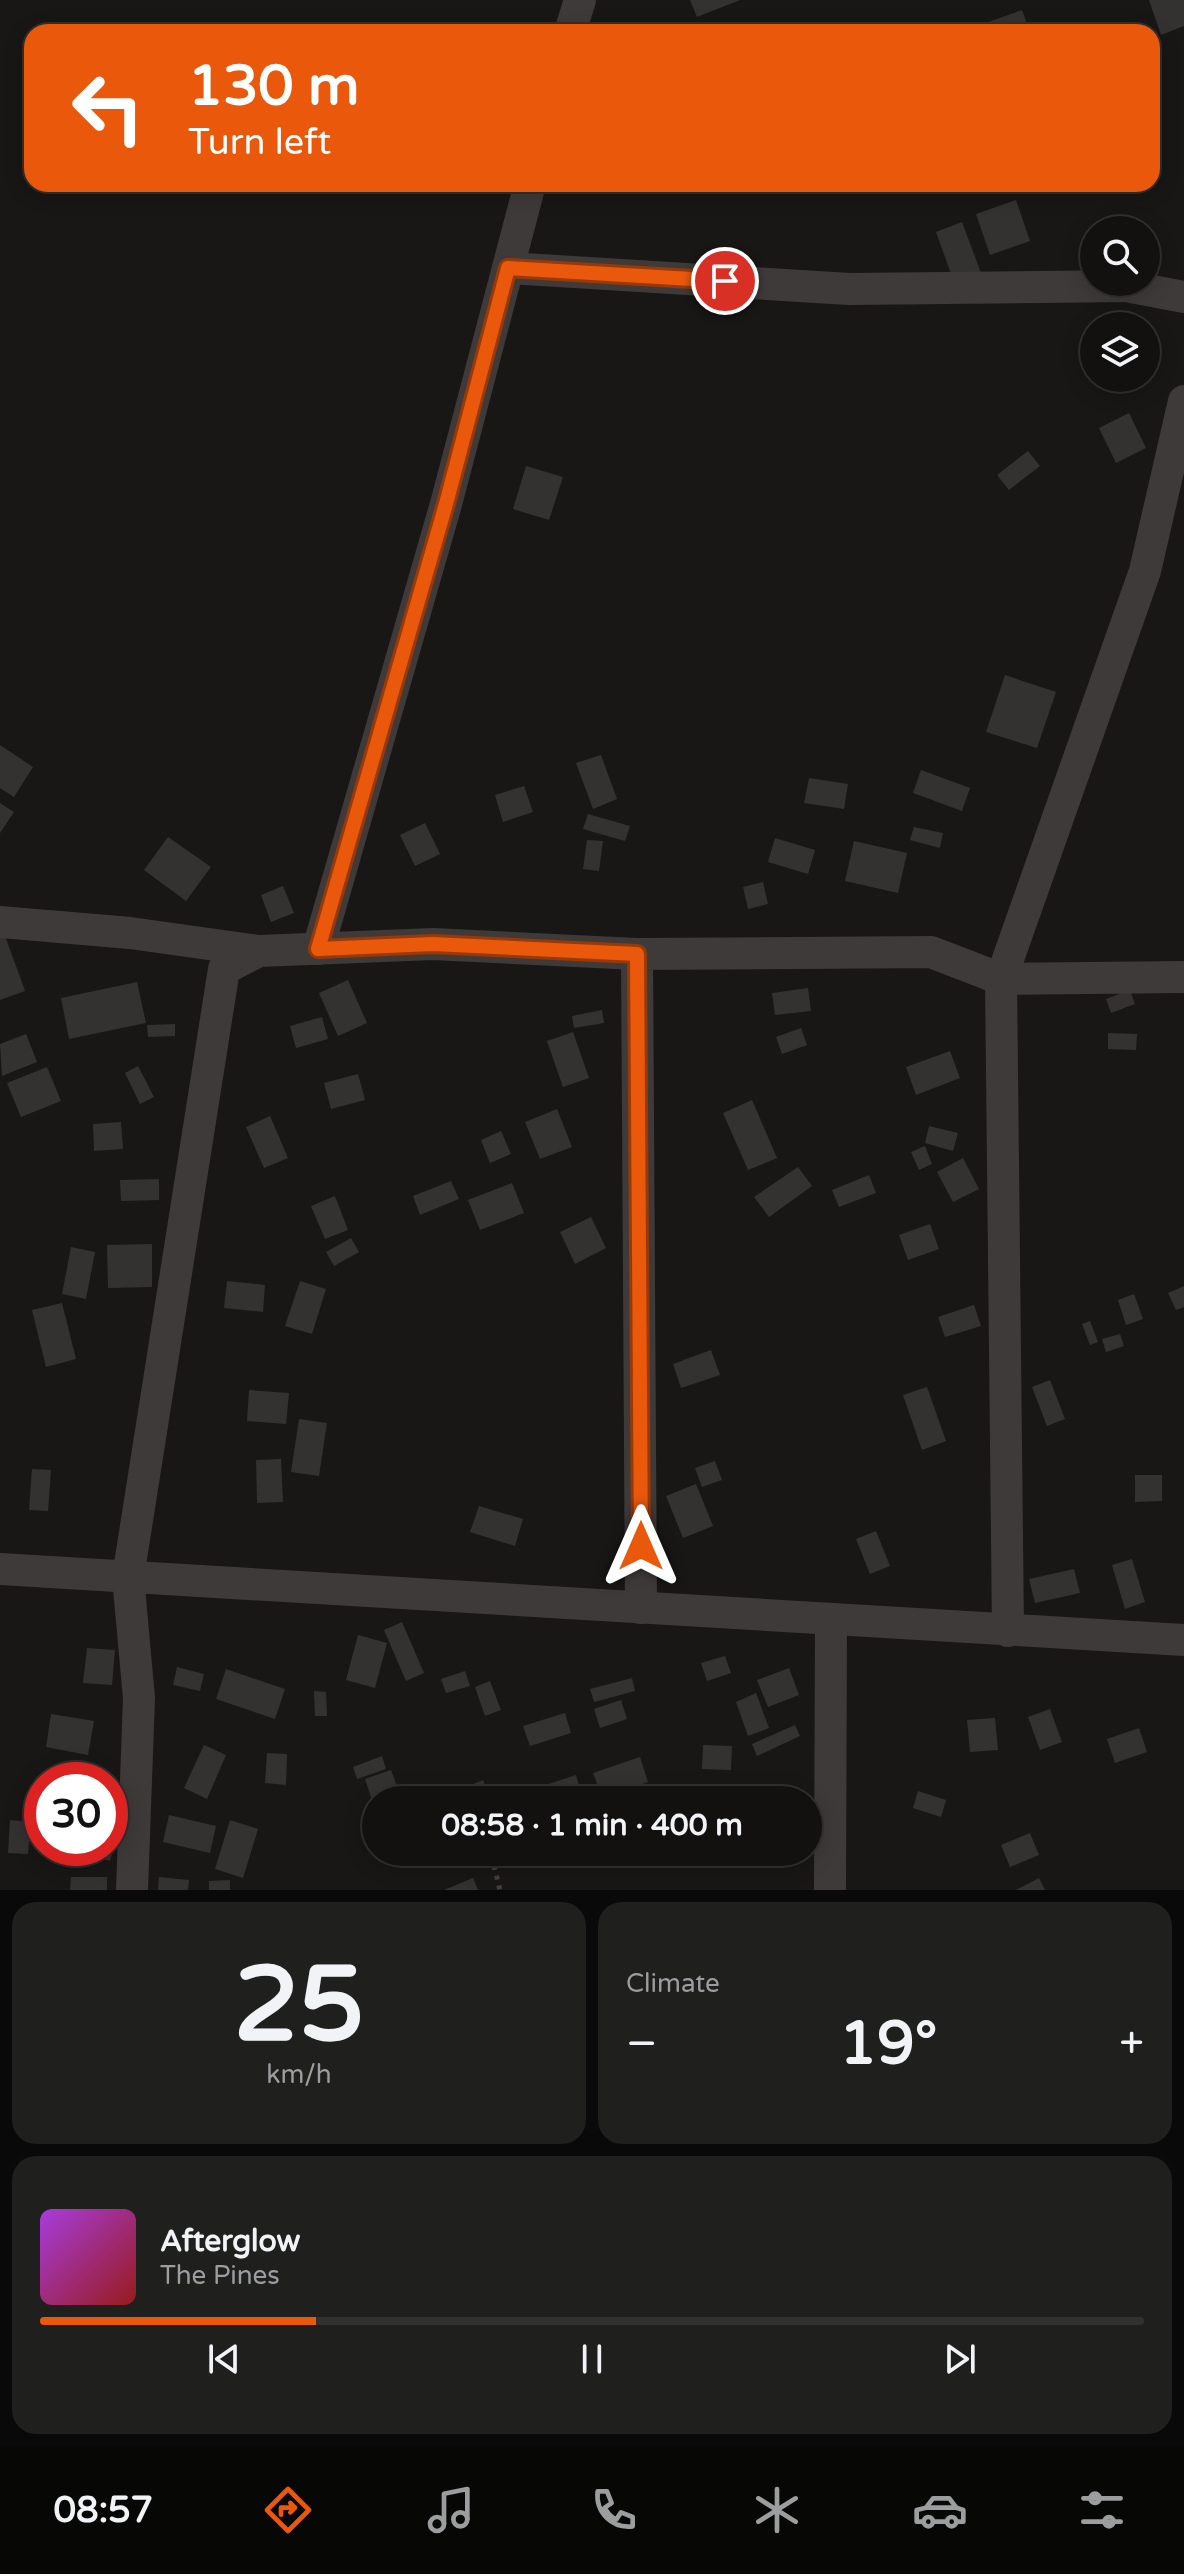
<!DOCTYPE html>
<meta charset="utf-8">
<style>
body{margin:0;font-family:"Varela Round",sans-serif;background:#1f1f1e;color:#f1f3f6;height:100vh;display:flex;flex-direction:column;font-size:30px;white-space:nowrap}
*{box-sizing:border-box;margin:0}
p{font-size:26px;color:#9c9d9f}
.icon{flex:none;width:44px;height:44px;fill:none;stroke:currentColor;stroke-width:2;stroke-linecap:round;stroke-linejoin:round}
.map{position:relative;height:1890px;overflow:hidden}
.drawer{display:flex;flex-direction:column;gap:12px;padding:12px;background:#0a0909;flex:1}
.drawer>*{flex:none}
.hud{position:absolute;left:24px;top:24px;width:1136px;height:168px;border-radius:24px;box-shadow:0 4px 20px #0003,0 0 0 2px #313130;background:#ea580c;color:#fff;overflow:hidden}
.tools{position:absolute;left:1080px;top:216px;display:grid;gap:16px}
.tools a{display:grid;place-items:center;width:80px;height:80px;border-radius:50%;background:#121110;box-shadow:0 4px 20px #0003,0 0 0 2px #313130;font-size:40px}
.speed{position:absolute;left:24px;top:1762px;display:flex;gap:16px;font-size:40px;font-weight:700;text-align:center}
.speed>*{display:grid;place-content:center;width:104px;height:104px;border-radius:50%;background:#121110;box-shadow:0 4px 20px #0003,0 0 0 2px #313130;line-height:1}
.speed .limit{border:12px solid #d22;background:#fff;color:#111}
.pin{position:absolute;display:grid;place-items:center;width:68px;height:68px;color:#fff;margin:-34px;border:4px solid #fff;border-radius:50%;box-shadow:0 2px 8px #0007}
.me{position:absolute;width:88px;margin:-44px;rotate:0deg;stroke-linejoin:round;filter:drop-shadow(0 0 6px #0008)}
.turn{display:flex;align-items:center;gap:28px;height:168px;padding:0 32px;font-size:36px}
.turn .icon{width:104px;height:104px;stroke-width:2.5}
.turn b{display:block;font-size:56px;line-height:68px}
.big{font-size:60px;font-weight:800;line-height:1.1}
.drawer .widget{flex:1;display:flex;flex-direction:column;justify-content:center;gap:12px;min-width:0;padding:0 28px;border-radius:24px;background:#1f1f1e}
.drawer .dial{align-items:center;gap:0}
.dial b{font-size:104px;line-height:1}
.song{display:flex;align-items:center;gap:24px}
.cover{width:96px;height:96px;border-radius:12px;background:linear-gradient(135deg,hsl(280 70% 55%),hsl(0 70% 35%))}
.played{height:8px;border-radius:4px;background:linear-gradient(90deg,#ea580c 25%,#313130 25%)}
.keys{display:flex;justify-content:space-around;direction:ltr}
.heat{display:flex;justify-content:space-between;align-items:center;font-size:44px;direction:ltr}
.drawer .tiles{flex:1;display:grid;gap:12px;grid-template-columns:1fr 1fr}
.widget:last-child{grid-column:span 2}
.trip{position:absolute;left:362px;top:1786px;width:460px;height:80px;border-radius:40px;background:#121110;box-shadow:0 4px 20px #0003,0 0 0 2px #313130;font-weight:800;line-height:80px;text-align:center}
.tabs{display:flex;height:128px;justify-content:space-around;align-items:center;background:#070706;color:#9c9d9f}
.tabs .icon{width:56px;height:56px}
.tabs .active{color:#ea580c}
.tabs b{font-size:36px;color:#f1f3f6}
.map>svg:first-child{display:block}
</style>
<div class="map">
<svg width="1184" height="1890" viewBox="0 0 1184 1890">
<rect width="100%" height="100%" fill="#181716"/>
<!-- building -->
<g fill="#343231">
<polygon points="690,0 740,0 697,17"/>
<polygon points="1149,0 1184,0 1184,26 1161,35"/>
<polygon points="1022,10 1030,32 976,32 974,27"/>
<polygon points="1016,200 1030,241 990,255 976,214"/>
<polygon points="962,222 981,273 954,282 936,232"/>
<polygon points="1129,413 1146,448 1116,463 1099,428"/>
<polygon points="1028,451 1040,466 1009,490 997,475"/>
<polygon points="526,466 563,477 549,520 513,509"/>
<polygon points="1005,675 1056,692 1037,748 986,732"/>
<polygon points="0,745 33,767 14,797 0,788"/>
<polygon points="601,755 617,799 593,809 576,763"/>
<polygon points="921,770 970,788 962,811 913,793"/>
<polygon points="809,778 848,784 844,809 804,803"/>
<polygon points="524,786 533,812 503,822 495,795"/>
<polygon points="0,803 14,812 0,833"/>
<polygon points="588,814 630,826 625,841 583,829"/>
<polygon points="425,823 440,854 415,866 400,835"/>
<polygon points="914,827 943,833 940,848 910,840"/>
<polygon points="168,837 211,867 186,901 144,870"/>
<polygon points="775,838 815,850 808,874 768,862"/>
<polygon points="587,840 603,841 599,871 583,869"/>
<polygon points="854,841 907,853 898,893 845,881"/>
<polygon points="763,882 768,904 748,909 743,887"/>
<polygon points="283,886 294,913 271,922 261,895"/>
<polygon points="4,933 25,991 0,1000 0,935"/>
<polygon points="348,980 367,1023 338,1036 319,993"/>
<polygon points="137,982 146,1023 69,1039 61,998"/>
<polygon points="808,988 811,1011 775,1015 772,993"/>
<polygon points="1130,990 1135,1004 1111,1013 1106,999"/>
<polygon points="602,1010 604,1023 574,1028 572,1016"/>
<polygon points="322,1017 328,1039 296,1048 290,1026"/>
<polygon points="175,1024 175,1036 148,1037 147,1025"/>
<polygon points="801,1028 807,1045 782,1054 776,1037"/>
<polygon points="573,1032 589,1078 563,1087 547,1041"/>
<polygon points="1108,1033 1137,1034 1136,1050 1108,1049"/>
<polygon points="26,1034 37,1062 2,1076 0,1044"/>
<polygon points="950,1051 960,1078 916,1095 906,1067"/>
<polygon points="138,1066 154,1097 140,1104 125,1073"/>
<polygon points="47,1067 61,1101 21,1117 7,1083"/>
<polygon points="358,1074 365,1100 331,1109 324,1083"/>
<polygon points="752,1100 777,1158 748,1170 723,1113"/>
<polygon points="557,1109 572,1147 540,1159 525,1122"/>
<polygon points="270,1116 288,1158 264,1168 246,1127"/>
<polygon points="121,1122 123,1149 94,1151 93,1124"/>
<polygon points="929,1126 958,1133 953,1151 925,1143"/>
<polygon points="501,1131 511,1154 490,1163 481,1140"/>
<polygon points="925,1146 932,1164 919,1170 911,1152"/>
<polygon points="963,1158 979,1189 953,1202 937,1172"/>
<polygon points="798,1167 812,1186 769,1217 754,1197"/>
<polygon points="869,1175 876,1193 839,1207 832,1190"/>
<polygon points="159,1179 159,1200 121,1201 120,1180"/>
<polygon points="451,1181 459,1199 420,1215 413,1196"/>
<polygon points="512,1183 524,1213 480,1230 468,1200"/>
<polygon points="335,1196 348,1230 325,1239 311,1206"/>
<polygon points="591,1217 606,1248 575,1264 560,1232"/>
<polygon points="930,1224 939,1249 908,1260 899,1235"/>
<polygon points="351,1238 359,1252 334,1266 326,1252"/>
<polygon points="152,1244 152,1287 108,1288 107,1245"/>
<polygon points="71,1247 95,1252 86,1299 62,1294"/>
<polygon points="227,1281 265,1285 263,1312 224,1308"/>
<polygon points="300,1281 326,1289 312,1334 285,1326"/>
<polygon points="1184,1286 1184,1307 1176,1310 1168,1293"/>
<polygon points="1134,1294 1143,1319 1126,1325 1118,1300"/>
<polygon points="62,1303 76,1359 46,1367 32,1310"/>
<polygon points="974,1305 981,1326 945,1337 938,1317"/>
<polygon points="1090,1321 1098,1342 1090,1345 1082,1324"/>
<polygon points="1120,1334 1124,1346 1106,1352 1102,1339"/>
<polygon points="711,1350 720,1375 681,1388 673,1364"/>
<polygon points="1050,1380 1065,1419 1047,1426 1032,1387"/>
<polygon points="927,1387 946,1441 922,1450 903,1395"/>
<polygon points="249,1390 289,1393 286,1424 247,1421"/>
<polygon points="299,1419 327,1423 319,1476 291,1472"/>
<polygon points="281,1459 283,1502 257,1503 256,1460"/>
<polygon points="715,1461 722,1480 702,1487 695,1468"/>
<polygon points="32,1469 51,1470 48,1511 29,1510"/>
<polygon points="1135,1475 1162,1475 1162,1501 1135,1502"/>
<polygon points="696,1484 713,1526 683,1538 666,1496"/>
<polygon points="479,1506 523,1519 515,1546 470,1532"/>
<polygon points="876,1531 890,1566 870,1574 856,1539"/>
<polygon points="1132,1559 1145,1602 1125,1609 1112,1565"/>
<polygon points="1074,1569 1080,1593 1035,1603 1029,1579"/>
<polygon points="402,1622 424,1673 406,1681 384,1630"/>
<polygon points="358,1635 387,1643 375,1688 346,1680"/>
<polygon points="87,1648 115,1650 112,1685 83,1683"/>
<polygon points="725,1656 731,1673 707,1681 701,1663"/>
<polygon points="177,1667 204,1674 200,1691 173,1685"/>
<polygon points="789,1668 799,1695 768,1707 757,1680"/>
<polygon points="226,1669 285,1689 275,1719 216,1699"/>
<polygon points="465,1671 470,1686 446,1693 441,1679"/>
<polygon points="632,1678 635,1691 594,1702 590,1689"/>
<polygon points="490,1681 501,1710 485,1716 475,1687"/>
<polygon points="314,1691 326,1692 327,1716 315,1716"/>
<polygon points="756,1693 769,1728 748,1736 736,1702"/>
<polygon points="621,1700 627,1719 600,1728 594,1709"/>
<polygon points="1050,1709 1062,1742 1040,1750 1028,1717"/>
<polygon points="565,1713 571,1733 530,1746 523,1726"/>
<polygon points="51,1714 94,1721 88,1755 46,1747"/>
<polygon points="995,1718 998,1750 970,1752 967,1720"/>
<polygon points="795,1725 800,1736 757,1756 752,1744"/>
<polygon points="1139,1728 1147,1752 1115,1763 1107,1739"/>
<polygon points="204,1745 226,1755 207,1799 184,1788"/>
<polygon points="703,1745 732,1746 731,1770 702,1769"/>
<polygon points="267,1753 287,1754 286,1785 265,1783"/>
<polygon points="382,1756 386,1769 357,1779 353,1767"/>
<polygon points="640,1757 648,1782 602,1798 593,1773"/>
<polygon points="391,1770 402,1800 376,1800 375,1809 365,1779"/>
<polygon points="576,1775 582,1796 570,1800 540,1800 536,1788"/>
<polygon points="483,1780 488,1793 469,1800 464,1788"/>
<polygon points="730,1788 736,1800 701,1800"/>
<polygon points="918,1791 946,1800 941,1817 913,1808"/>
<polygon points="169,1815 216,1826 210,1853 163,1842"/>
<polygon points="10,1820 31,1822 28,1854 8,1853"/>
<polygon points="230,1820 258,1829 243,1878 215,1869"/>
<polygon points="1030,1833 1039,1855 1010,1867 1001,1845"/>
<polygon points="110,1837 116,1839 110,1861 80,1852 81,1848 110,1848"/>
<polygon points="71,1877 107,1877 107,1890 70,1890"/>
<polygon points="159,1877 189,1880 188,1890 158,1890"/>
<polygon points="473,1878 478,1890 444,1890"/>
<polygon points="1039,1878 1045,1890 1016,1890"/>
<polygon points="230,1880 230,1890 209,1890 209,1881"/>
</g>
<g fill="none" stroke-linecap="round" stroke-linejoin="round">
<!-- path -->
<polyline stroke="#443e3e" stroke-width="5" stroke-dasharray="4 6" stroke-linecap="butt" points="494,1866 500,1890"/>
<!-- minor -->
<g stroke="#3f3a3a" stroke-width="32">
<polyline points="570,32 580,0"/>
<polyline points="508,268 849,289 1126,286 1184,297"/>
<polyline points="1184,401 1145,571 1001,979 1184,977"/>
<polyline points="0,922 130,933 259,951"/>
<polyline points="318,949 446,504 530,184"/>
<polyline points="0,1569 1184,1640"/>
<polyline points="641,1608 637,954 931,952 1001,979 1008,1631"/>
<polyline points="132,1890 139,1698 128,1577 224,969 259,951 433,944 637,954"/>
<polyline points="830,1890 831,1620"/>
</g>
</g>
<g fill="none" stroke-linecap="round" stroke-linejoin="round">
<defs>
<polyline id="route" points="641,1546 637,954 433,944 318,949 446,504 508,268 725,281"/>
</defs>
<!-- route casing -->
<use href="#route" stroke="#983908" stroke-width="20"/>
<!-- route -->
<use href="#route" stroke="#ea580c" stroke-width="14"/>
</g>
</svg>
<div class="tools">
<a><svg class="icon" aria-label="search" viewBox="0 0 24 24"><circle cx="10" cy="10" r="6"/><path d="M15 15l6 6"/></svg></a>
<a><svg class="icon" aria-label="layers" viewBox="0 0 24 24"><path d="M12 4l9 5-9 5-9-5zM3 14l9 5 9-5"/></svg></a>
</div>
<div class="speed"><div class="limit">30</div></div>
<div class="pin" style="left:725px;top:281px;background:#d93025"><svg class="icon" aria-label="arrive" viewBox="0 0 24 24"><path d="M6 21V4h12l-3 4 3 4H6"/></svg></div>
<svg class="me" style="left:641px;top:1546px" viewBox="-20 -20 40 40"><path d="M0-17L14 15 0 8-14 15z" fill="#ea580c" stroke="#fff" stroke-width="4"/></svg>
<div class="trip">08:58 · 1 min · 400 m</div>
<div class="hud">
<div class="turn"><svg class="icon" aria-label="left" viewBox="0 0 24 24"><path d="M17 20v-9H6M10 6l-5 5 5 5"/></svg><div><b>130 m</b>Turn left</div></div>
</div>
</div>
<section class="drawer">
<div class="tiles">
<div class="widget dial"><b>25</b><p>km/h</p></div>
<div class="widget"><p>Climate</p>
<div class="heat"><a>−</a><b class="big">19°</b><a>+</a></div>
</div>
<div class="widget">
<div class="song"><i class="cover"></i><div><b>Afterglow</b><p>The Pines</p></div></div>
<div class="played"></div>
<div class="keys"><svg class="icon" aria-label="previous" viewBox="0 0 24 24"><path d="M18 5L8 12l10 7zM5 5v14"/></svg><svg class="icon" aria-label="pause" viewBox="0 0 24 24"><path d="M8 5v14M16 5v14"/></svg><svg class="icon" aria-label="next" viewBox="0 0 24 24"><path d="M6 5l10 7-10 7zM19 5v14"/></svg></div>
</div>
</div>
</section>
<nav class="tabs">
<b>08:57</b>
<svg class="icon active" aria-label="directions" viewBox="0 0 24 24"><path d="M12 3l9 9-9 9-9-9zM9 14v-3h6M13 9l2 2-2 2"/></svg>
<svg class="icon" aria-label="music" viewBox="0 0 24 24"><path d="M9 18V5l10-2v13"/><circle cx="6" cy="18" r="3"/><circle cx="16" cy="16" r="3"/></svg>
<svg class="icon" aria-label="phone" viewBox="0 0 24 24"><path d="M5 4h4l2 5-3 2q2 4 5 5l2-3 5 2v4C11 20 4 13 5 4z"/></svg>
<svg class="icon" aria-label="climate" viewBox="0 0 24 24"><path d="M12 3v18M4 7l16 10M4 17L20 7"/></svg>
<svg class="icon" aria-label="car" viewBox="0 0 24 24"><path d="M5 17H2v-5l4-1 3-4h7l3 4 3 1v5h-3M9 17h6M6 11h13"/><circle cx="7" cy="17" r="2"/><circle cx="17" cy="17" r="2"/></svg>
<svg class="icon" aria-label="filters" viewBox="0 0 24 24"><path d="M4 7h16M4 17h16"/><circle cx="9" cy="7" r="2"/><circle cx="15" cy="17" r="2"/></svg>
</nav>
